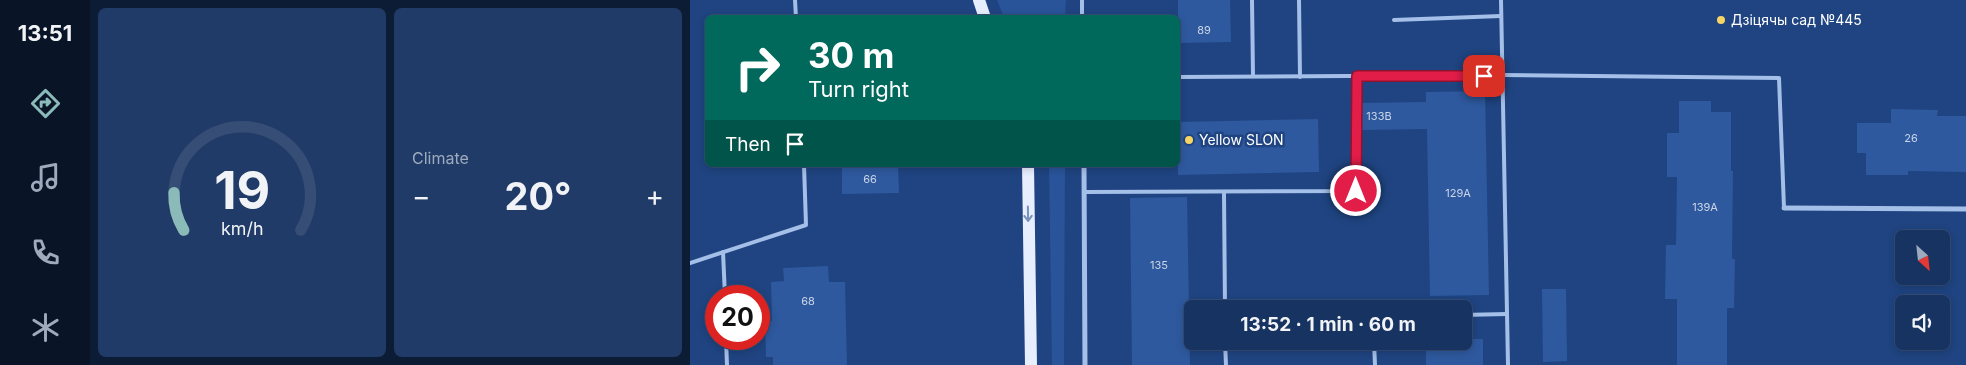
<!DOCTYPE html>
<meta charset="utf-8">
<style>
body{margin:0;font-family:Inter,sans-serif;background:#203b67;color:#f1f3f6;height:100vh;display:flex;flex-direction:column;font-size:19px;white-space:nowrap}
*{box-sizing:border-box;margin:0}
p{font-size:16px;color:#9eaabd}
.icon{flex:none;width:28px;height:28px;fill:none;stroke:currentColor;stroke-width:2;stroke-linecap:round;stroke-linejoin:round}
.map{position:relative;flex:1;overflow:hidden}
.details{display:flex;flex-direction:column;gap:8px;padding:8px;background:#0d1c35;width:600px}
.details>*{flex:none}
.hud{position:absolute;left:15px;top:15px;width:475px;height:152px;border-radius:8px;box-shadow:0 2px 8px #0003,0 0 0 1px #364e76;background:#00695c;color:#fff;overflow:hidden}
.needle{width:32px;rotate:153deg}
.fabs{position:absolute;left:1205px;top:230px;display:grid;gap:10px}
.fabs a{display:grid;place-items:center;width:55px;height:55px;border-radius:8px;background:#173361;box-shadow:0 2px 8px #0003,0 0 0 1px #364e76;font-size:25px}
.speed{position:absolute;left:15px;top:285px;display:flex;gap:10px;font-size:25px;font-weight:700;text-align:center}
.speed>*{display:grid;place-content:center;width:65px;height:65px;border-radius:50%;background:#173361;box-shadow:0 2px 8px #0003,0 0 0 1px #364e76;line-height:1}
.speed .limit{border:8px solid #d22;background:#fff;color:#111}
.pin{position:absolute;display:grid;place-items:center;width:42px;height:42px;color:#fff;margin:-21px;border-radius:10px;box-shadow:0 2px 8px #0006}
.me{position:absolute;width:55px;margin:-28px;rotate:0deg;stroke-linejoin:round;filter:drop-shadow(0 0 4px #0008)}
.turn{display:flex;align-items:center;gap:18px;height:105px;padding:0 20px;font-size:22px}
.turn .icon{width:65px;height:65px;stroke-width:2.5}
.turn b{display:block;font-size:35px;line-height:42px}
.then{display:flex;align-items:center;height:48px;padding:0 20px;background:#0003;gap:10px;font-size:19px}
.big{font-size:38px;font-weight:700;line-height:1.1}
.details .tile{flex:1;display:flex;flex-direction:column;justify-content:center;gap:8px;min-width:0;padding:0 18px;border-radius:8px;background:#203b67}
.details .dial{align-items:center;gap:0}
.dial svg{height:130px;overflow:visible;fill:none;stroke:#364e76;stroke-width:7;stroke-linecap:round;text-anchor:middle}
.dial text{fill:#f1f3f6;stroke:none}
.heat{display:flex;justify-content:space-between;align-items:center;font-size:28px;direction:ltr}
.details .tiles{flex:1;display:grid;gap:8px;grid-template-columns:repeat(2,1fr)}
.trip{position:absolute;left:494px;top:300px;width:288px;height:50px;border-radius:8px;background:#173361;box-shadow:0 2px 8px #0003,0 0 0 1px #364e76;font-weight:700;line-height:50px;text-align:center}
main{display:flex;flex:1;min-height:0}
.dock{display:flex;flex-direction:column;width:90px;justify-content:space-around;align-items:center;background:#091427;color:#9eaabd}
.dock .icon{width:35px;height:35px}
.dock .current{color:#8bbbb9}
.dock b{font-size:22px;color:#f1f3f6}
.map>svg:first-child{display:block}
</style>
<main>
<nav class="dock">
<b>13:51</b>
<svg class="icon current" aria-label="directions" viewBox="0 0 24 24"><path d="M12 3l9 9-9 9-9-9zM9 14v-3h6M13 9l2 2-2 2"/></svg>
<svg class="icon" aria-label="music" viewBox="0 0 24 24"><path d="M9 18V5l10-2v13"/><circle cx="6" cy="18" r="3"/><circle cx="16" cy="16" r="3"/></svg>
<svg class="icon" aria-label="phone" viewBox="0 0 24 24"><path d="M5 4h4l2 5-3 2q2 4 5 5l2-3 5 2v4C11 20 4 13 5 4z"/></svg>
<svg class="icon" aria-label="climate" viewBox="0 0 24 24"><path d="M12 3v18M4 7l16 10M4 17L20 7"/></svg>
</nav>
<section class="details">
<div class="tiles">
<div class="tile dial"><svg viewBox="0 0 100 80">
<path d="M14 69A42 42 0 1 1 86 69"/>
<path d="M14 69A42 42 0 0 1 8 46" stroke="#8bbbb9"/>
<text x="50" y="56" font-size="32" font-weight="700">19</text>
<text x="50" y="72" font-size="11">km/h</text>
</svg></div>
<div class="tile"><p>Climate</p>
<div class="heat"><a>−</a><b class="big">20°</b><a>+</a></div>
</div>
</div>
</section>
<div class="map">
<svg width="1276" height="365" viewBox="0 0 1276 365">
<rect width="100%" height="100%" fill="#1f4481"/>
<!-- green -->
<g fill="#295499">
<polygon points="307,0 376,0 375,17 314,17"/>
<polygon points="359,165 375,165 374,365 362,365"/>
</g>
<!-- building -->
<g fill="#2e599e">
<polygon points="488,0 540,0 541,42 488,43"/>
<polygon points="795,91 799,295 740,296 737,129 672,130 671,103 736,102 736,92"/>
<polygon points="989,101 1021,101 1021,112 1041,112 1041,171 1043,171 1042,259 1045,259 1044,308 1037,308 1037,365 987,365 987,299 975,299 976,245 986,245 987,177 977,177 977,133 989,133"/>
<polygon points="1201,109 1248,110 1247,116 1276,116 1276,172 1218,171 1218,175 1176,175 1176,153 1167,153 1167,123 1201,123"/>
<polygon points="628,119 629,172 488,175 488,122"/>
<polygon points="152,165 208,165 209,193 152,194"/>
<polygon points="497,197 500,365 442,365 440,198"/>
<polygon points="138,266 139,282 155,282 157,365 83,365 83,357 76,357 75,320 82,321 81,282 94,281 93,268"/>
<polygon points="852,289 876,289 877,361 853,362"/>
<polygon points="772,339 793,339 793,365 736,365 736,341 772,341"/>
</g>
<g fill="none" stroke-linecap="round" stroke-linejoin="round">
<!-- service -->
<g stroke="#a4bfe8" stroke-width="4">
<polyline points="105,0 106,18"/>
<polyline points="392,0 392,18"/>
<polyline points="562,0 563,76"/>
<polyline points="609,0 610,77"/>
<polyline points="811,0 818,365"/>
<polyline points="704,20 811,16"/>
<polyline points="488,77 813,75 1089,78 1094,208"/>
<polyline points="394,192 666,191 667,76"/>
<polyline points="534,193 535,309"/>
<polyline points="33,252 35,296"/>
<polyline points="0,263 116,225 114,165"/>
<polyline points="772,315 817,314"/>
<polyline points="36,339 37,365"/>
<polyline points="535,341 536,365"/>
<polyline points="684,341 685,365"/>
</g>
<!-- minor -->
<g stroke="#a4bfe8" stroke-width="5">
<polyline points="394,165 395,365"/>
<polyline points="1094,208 1276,209"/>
</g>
<!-- primary -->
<g stroke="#e7eefe" stroke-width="12">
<polyline points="289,0 295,18"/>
<polyline points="338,165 341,365"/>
</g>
</g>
<!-- one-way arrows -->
<defs><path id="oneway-shaft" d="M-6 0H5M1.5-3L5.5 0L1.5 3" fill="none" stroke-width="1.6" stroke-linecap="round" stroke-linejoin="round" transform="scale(1.25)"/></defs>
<use stroke="#7990b9" href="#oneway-shaft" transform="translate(338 214) rotate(89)"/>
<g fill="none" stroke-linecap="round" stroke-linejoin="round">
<defs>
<polyline id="route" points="666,191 667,76 794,76"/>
</defs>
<!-- route casing -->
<use href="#route" stroke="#92132f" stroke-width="12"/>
<!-- route -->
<use href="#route" stroke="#e11d48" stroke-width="9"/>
</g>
<!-- markers -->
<g fill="#f7d564" stroke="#1f4481" stroke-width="2">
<circle cx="1031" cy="20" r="5"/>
<circle cx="499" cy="140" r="5"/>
</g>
<g text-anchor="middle" stroke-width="5" stroke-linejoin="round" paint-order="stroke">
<!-- number labels -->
<g font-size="11" fill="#cbd6e7">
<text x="514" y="34">89</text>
<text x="689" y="120">133В</text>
<text x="1221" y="142">26</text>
<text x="180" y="183">66</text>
<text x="768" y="197">129А</text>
<text x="1015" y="211">139А</text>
<text x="469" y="269">135</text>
<text x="118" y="305">68</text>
</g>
<!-- poi labels -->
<g font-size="14" fill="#fff" stroke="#1f4481" text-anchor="start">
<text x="1041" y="25">Дзіцячы сад №445</text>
<text x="509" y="145">Yellow SLON</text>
</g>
</g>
</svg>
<div class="fabs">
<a><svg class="needle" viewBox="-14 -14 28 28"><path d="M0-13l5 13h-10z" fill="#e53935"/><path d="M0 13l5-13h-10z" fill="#9eaabd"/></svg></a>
<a><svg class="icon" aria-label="sound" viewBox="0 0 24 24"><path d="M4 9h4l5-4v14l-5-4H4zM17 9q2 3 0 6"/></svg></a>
</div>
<div class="speed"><div class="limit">20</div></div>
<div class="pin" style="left:794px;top:76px;background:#d93025"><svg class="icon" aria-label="arrive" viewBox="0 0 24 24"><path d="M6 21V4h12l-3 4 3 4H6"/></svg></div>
<svg class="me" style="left:666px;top:191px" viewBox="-20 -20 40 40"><circle r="17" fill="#e11d48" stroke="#fff" stroke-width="3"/><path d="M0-11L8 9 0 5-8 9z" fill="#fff"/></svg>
<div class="trip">13:52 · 1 min · 60 m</div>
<div class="hud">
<div class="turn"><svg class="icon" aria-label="right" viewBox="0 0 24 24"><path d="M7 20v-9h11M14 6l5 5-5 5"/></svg><div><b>30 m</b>Turn right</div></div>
<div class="then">Then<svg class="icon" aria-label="arrive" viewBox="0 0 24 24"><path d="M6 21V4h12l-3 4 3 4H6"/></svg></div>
</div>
</div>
</main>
